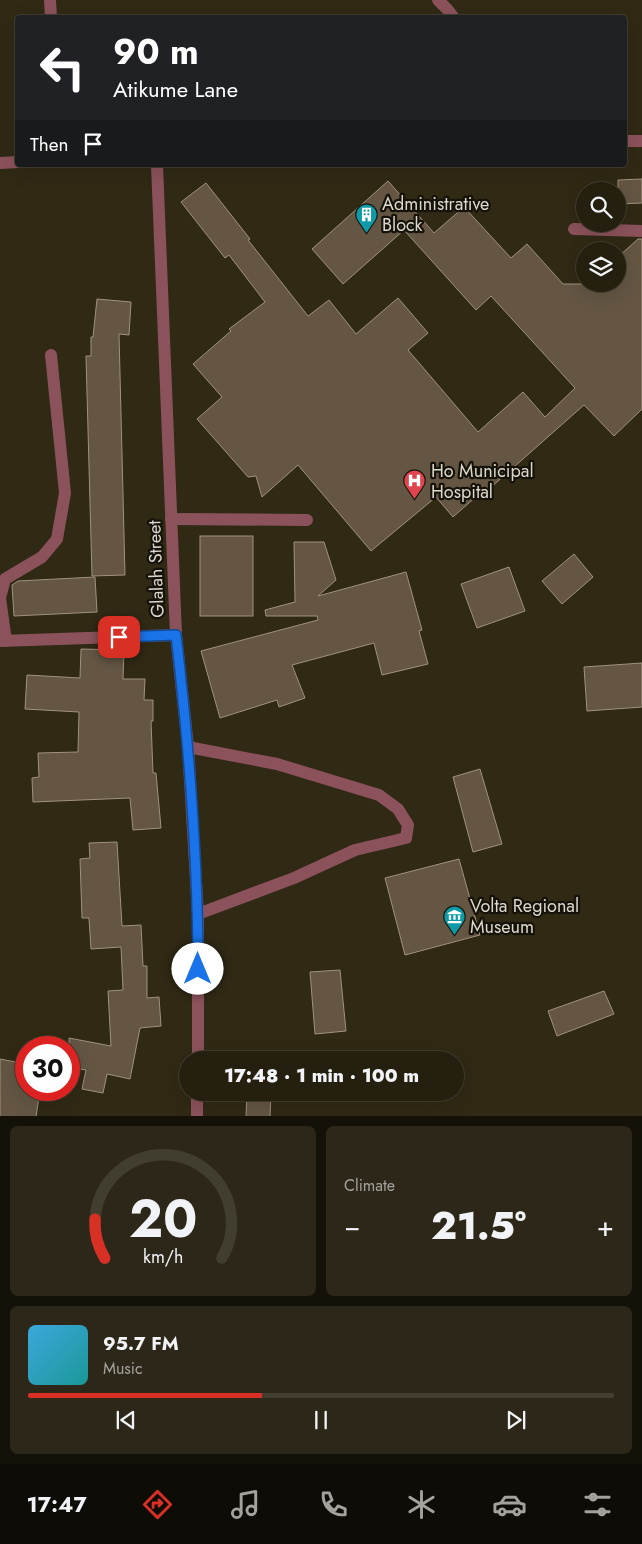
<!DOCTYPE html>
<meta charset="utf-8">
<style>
body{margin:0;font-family:Jost,sans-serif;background:#2c2718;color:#f1f3f6;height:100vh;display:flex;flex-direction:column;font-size:19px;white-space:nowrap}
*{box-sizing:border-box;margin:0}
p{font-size:16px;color:#a3a29e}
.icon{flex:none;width:28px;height:28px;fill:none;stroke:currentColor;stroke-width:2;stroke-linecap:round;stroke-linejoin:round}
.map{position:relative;height:1116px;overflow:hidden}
.details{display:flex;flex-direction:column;gap:10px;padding:10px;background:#141108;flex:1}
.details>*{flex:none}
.hud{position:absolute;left:15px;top:15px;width:612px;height:152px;border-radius:5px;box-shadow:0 5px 20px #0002,0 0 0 1px #413d2f;background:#202124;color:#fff;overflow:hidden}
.tools{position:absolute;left:576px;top:182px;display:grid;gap:10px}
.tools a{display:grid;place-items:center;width:50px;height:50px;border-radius:50%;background:#241f0f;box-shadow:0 5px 20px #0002,0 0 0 1px #413d2f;font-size:25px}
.speed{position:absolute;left:15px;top:1036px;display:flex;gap:10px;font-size:25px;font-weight:700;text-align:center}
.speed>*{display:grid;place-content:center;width:65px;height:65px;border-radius:50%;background:#241f0f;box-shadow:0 5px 20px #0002,0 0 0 1px #413d2f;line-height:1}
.speed .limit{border:8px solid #d22;background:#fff;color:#111}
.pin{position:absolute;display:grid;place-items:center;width:42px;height:42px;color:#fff;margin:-21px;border-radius:10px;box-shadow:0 2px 8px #0006}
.me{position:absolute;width:55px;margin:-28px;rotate:0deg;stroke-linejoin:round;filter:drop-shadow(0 0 4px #0008)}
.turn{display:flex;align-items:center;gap:18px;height:105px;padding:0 15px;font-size:22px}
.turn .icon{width:65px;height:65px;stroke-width:2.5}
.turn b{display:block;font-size:35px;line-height:42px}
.then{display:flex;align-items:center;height:48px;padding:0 15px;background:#0003;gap:10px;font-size:19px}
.big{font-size:38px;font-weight:800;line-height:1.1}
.details .card{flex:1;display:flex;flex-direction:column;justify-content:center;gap:8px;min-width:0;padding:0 18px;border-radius:8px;background:#2c2718}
.details .dial{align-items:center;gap:0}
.dial svg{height:130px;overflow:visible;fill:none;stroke:#413d2f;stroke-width:7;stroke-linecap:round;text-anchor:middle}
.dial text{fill:#f1f3f6;stroke:none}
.song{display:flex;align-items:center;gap:15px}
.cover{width:60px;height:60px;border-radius:8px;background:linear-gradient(135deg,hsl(200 70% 55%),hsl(180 70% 35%))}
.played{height:5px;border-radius:2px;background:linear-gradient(90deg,#d93025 40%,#413d2f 40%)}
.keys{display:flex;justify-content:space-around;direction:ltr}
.heat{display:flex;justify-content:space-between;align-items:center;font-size:28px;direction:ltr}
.details .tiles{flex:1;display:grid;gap:10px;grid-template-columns:1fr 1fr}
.card:last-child{grid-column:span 2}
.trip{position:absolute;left:179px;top:1051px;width:285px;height:50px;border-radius:25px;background:#241f0f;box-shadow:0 5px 20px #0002,0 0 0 1px #413d2f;font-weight:800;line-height:50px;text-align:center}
.menu{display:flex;height:80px;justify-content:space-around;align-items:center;background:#0e0c06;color:#a3a29e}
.menu .icon{width:35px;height:35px}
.menu .active{color:#d93025}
.menu b{font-size:22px;color:#f1f3f6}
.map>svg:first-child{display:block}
</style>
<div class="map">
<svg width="642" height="1117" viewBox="0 0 642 1117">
<rect width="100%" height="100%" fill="#302914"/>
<!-- building -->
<g fill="#645643" stroke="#a1927d">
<polygon points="642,179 642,203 618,204 618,180"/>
<polygon points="388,181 434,233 464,207 511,258 527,244 563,284 618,284 618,257 638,239 642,239 642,409 614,436 584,405 489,489 487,487 453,517 436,497 371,551 298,465 262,497 256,476 248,477 197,419 222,397 193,364 231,331 229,329 265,302 229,255 225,258 181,202 206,183 250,239 248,240 308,316 329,300 356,334 398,298 428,333 408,350 478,432 523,392 545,417 575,388 491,296 476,310 404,230 343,284 312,249"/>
<polygon points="97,299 131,302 129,335 119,334 125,575 92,576 86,356 91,356 91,337 93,337"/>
<rect x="200" y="536" width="53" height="80"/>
<polygon points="294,542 324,542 336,580 318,596 406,572 422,630 419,631 428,664 382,675 374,643 292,665 305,698 279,707 277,700 220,718 201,651 318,620 317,616 266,616 265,610 295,602"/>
<polygon points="574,554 593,577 562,604 542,581"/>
<polygon points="509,567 525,611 477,628 461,584"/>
<polygon points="95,577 97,612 14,616 12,585 18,581"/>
<polygon points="81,649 124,650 123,679 145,679 144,700 153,700 153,721 151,721 153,773 156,773 161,828 133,830 130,798 33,802 32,778 39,777 38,753 78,752 79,712 25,709 27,675 80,678"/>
<polygon points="642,663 642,707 587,711 584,667"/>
<polygon points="480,769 502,844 473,852 453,777"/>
<polygon points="117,842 122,926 141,925 143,966 147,966 147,998 159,997 161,1026 140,1028 130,1079 107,1074 103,1093 82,1089 86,1070 69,1067 69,1038 111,1046 108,991 123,990 121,947 91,949 89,918 82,918 80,859 90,858 89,843"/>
<polygon points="459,859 480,935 405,955 385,878"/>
<polygon points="340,970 346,1031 315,1034 310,972"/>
<polygon points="604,991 614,1014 557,1036 548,1011"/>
<polygon points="0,1059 26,1064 26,1090 40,1090 36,1117 0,1117"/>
<polygon points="247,1092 271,1092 270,1117 246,1117"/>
</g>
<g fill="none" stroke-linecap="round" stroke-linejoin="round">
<!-- lane -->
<g stroke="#8b525b" stroke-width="12">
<polyline points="50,0 51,18"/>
<polyline points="438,0 447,9 454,18"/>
<polyline points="574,229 642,231"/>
<polyline points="171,519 307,520"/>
<polyline points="6,641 0,598 5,579 42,557 57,539 65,493 51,355"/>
<polyline points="188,747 277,764 379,795 398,809 408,825 406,838 355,850 294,878 198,914"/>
</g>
<!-- street -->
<g stroke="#8b525b" stroke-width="12">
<polyline points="625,141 642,141"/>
<polyline points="0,163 18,162"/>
<polyline points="157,165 176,635 188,747 198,914 198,1060"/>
<polyline points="0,641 176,635"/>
<polyline points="197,1117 197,1092"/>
</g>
</g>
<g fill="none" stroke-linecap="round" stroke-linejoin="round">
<defs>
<path id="route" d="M119,637L176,635C189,746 198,857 198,969"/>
</defs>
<!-- route casing -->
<use href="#route" stroke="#114b97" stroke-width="12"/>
<!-- route -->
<use href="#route" stroke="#1a73e8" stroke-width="9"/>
</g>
<!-- icons -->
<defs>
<symbol id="building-pin" viewBox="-11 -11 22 30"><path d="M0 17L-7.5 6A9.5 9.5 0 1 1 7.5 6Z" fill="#0f9aa8" stroke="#151209"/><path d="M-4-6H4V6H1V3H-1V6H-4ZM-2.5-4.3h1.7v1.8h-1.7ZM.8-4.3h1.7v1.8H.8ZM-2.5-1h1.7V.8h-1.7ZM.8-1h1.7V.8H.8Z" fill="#fff"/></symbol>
<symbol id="hospital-pin" viewBox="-11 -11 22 30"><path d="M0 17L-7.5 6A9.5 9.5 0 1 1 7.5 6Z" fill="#e0444e" stroke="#151209"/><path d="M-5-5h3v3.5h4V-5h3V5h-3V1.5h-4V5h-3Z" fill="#fff"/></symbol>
<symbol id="museum-pin" viewBox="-11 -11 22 30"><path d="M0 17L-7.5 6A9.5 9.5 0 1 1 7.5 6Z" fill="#0f9aa8" stroke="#151209"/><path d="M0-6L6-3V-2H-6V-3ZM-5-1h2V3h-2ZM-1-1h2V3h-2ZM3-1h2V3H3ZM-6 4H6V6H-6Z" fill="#fff"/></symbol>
</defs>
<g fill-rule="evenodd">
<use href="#building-pin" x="354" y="202" width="25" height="34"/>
<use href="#hospital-pin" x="402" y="468" width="25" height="34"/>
<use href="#museum-pin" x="442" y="904" width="25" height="34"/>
</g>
<g text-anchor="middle" stroke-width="4.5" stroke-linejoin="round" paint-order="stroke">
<!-- poi labels -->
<g font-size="18" fill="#ddd8cc" stroke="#151209" text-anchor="start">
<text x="382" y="210">Administrative<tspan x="382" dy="21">Block</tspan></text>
<text x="431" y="477">Ho Municipal<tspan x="431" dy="21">Hospital</tspan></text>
<text x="470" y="912">Volta Regional<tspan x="470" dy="21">Museum</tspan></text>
</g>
<!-- street labels -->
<g font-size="18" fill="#ddd8cc" stroke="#151209">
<text transform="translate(156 569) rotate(-92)" y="6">Glalah Street</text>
</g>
</g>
</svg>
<div class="tools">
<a><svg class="icon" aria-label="search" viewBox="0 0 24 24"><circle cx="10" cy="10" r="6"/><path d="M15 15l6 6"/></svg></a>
<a><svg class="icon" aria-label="layers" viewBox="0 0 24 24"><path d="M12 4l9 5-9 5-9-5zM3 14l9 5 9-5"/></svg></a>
</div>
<div class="speed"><div class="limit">30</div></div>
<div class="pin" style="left:119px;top:637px;background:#d93025"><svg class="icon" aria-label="arrive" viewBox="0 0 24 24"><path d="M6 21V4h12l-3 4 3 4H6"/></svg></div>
<svg class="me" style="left:198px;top:969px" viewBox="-20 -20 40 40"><circle r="19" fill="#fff"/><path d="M0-13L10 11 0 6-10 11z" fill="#1a73e8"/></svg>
<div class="trip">17:48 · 1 min · 100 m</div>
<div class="hud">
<div class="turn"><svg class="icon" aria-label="left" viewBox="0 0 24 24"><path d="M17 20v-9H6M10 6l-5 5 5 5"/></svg><div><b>90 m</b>Atikume Lane</div></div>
<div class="then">Then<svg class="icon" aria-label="arrive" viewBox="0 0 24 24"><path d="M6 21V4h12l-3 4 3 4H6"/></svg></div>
</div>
</div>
<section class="details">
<div class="tiles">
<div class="card dial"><svg viewBox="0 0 100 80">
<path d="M14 69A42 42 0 1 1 86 69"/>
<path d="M14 69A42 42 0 0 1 8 45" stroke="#d93025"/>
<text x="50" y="56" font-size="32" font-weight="700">20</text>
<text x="50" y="72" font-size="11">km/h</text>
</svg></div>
<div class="card"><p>Climate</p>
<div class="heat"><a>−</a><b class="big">21.5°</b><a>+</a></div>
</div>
<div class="card">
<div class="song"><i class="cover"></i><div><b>95.7 FM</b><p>Music</p></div></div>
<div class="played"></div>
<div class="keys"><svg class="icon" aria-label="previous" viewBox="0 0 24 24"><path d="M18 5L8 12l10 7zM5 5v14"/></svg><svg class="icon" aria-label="pause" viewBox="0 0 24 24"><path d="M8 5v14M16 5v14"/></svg><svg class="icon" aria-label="next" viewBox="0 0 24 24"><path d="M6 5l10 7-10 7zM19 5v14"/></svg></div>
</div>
</div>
</section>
<nav class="menu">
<b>17:47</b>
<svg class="icon active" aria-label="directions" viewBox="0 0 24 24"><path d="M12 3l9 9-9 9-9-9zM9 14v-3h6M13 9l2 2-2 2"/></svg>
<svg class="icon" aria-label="music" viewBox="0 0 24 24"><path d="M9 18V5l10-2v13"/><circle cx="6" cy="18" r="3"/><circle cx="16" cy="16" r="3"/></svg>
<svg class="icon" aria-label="phone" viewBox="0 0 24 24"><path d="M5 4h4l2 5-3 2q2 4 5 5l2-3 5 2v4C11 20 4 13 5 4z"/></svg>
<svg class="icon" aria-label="climate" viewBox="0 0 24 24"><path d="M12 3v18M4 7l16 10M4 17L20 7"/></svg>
<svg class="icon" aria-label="car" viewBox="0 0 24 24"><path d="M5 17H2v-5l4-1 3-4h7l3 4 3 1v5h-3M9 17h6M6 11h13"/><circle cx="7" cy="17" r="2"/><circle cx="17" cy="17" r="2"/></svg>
<svg class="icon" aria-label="filters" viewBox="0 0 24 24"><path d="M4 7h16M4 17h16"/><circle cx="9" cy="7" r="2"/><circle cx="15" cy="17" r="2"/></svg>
</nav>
